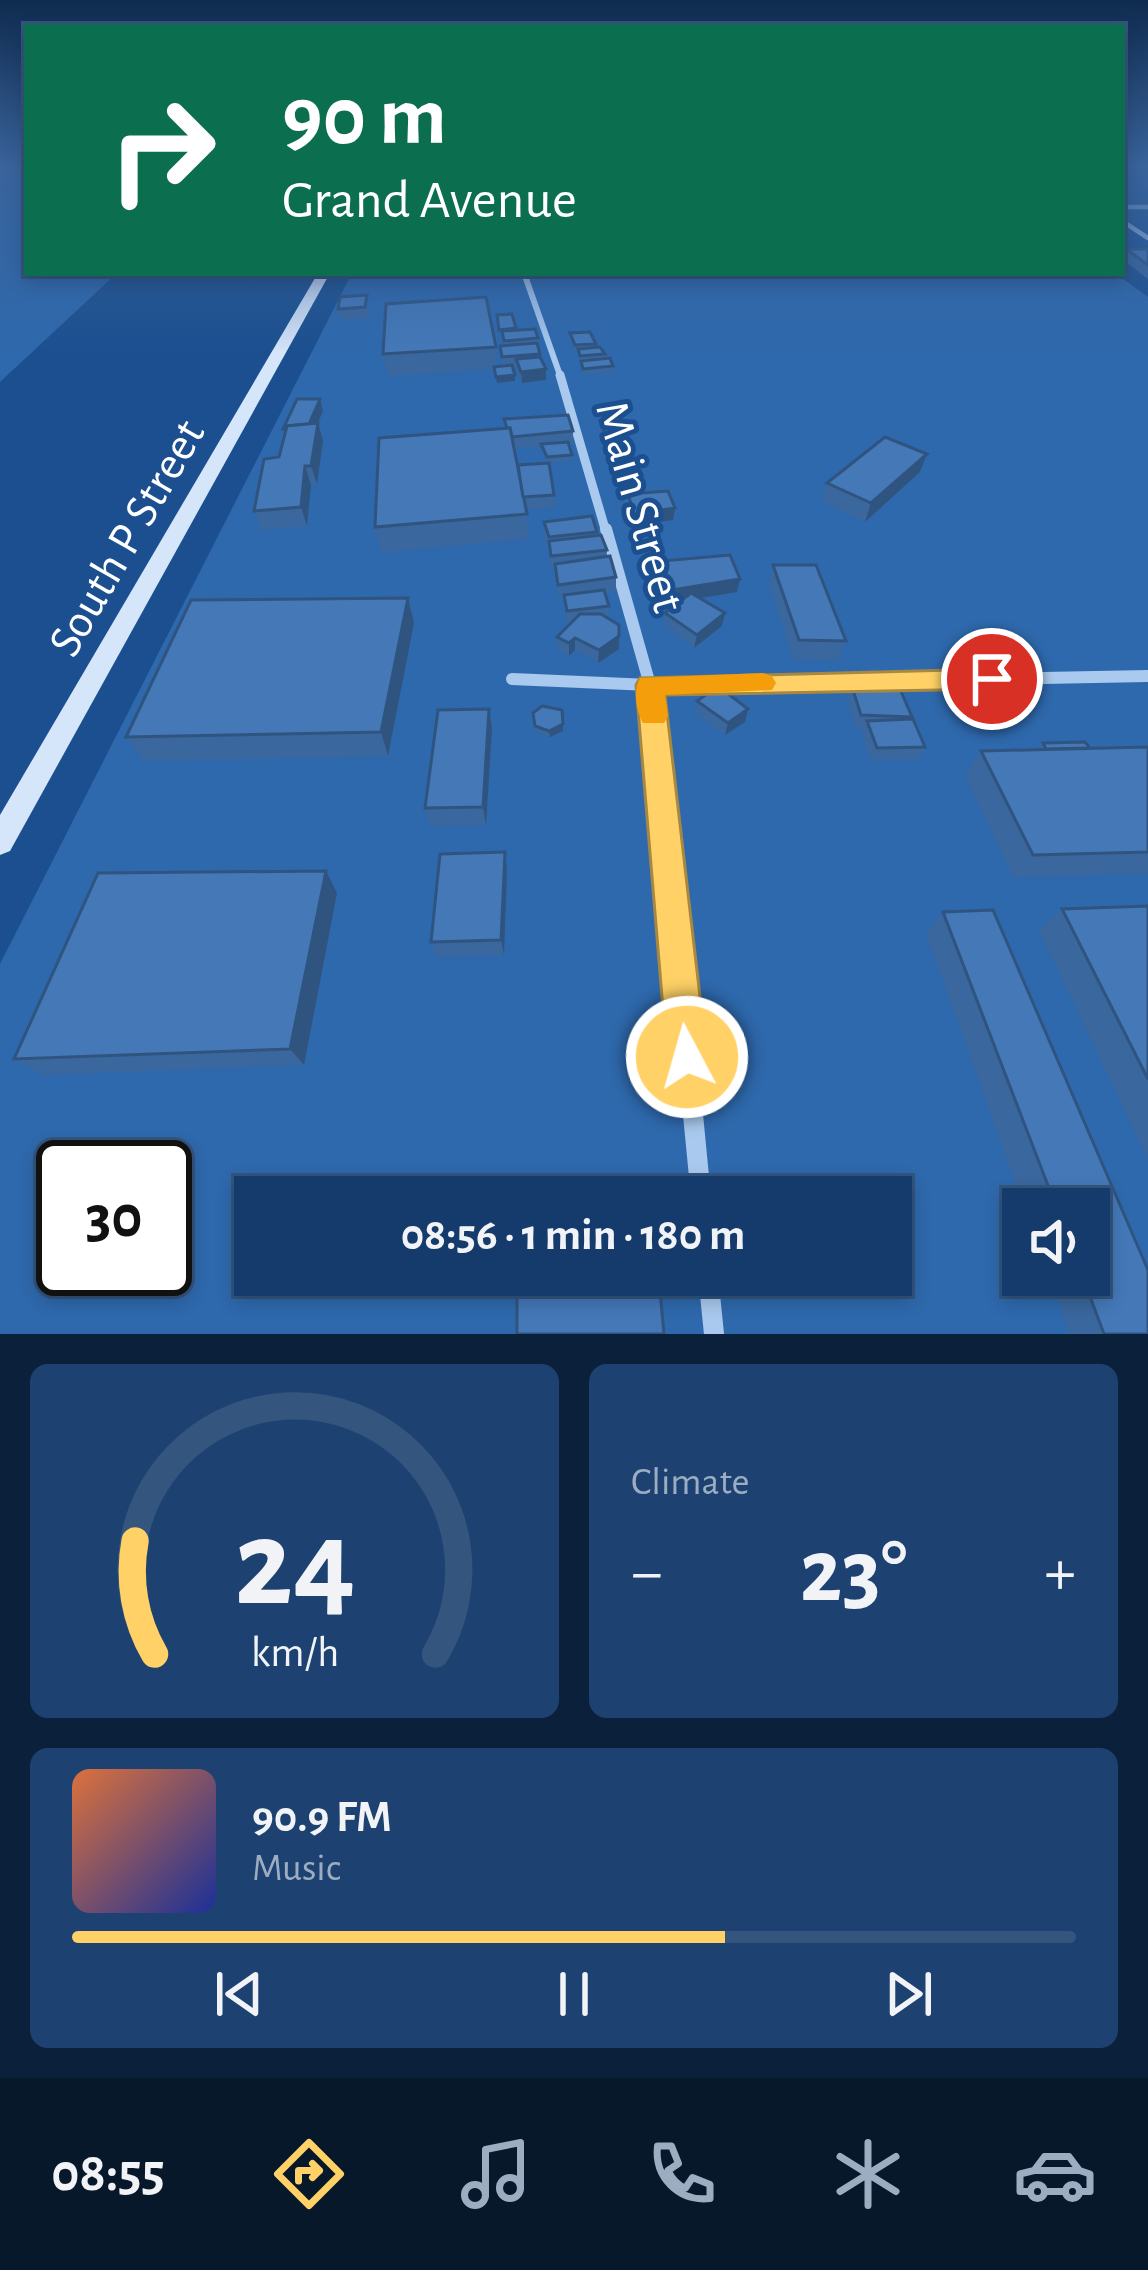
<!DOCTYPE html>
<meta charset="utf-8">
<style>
body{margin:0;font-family:"Alegreya Sans",sans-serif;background:#1d4271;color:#f1f3f6;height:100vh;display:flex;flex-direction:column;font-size:45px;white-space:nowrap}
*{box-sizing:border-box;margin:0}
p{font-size:39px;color:#9dadc1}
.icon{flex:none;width:66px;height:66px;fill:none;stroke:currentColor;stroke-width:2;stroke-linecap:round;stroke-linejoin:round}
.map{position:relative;height:1334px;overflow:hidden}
.panel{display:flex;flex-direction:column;gap:30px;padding:30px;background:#0b203b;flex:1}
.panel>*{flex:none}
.banner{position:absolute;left:24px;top:24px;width:1101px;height:252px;border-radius:0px;box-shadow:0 6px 18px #0003,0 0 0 3px #33557e;background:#0b6e4f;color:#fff;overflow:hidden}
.tools{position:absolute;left:1002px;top:1188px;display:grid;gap:24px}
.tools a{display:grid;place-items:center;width:108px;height:108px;border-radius:0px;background:#143b6b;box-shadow:0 6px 18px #0003,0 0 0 3px #33557e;font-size:60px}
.speed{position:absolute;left:36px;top:1140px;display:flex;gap:24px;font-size:60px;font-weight:700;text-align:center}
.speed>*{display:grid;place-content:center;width:156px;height:156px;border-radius:50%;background:#143b6b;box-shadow:0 6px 18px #0003,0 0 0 3px #33557e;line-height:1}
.speed .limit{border:6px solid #111;border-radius:18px;background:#fff;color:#111}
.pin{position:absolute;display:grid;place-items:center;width:102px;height:102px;color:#fff;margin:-51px;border:6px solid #fff;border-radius:50%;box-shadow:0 3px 12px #0007}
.me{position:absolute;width:132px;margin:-66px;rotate:354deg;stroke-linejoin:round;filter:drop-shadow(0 0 9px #0008)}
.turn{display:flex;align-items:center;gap:42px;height:252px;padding:0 60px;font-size:54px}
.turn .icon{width:156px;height:156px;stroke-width:2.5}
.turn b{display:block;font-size:84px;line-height:102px}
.big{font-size:90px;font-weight:600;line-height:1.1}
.panel .card{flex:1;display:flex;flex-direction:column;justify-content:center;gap:18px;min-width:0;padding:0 42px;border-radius:18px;background:#1d4271}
.panel .dial{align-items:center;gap:0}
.dial svg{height:312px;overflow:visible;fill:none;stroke:#33557e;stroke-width:7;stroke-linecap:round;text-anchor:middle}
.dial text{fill:#f1f3f6;stroke:none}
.song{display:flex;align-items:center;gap:36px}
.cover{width:144px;height:144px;border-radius:18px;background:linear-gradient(135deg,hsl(20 70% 55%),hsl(230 70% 35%))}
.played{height:12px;border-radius:6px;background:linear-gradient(90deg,#ffd166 65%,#33557e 65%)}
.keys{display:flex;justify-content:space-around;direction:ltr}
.heat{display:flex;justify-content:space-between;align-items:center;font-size:66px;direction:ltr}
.panel .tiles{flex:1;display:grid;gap:30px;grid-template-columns:1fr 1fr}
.card:last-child{grid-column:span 2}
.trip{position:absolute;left:234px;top:1176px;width:678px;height:120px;border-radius:0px;background:#143b6b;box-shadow:0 6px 18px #0003,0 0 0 3px #33557e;font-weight:600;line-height:120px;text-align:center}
.tab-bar{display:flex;height:192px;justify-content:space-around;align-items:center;background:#08182b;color:#9dadc1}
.tab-bar .icon{width:84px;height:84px}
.tab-bar .current{color:#ffd166}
.tab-bar b{font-size:54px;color:#f1f3f6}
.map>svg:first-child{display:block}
</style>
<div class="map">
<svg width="1148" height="1334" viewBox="0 0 1148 1334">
<rect width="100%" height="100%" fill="#1b4f8f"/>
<!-- green -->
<g fill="#2e69ad" fill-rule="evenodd">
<polygon points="0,167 27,167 27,273 117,273 0,382"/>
<path d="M352,273H1115L1148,297V1334H0V964ZM63,1167H165V1269H63ZM255,1197H891V1275H255ZM1023,1209H1089V1275H1023Z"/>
</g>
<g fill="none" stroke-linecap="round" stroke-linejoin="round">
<!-- street-far5 -->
<g stroke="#a9c9ee" stroke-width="4.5">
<polyline points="1122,207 1148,207"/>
<polyline points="1122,221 1148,238"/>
</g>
<!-- street-far4 -->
<polyline stroke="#a9c9ee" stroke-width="6" points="524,273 561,378"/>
<!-- street-far3 -->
<polyline stroke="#a9c9ee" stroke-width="9" points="560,375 606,532"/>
<!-- street-far2 -->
<g stroke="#a9c9ee" stroke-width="12">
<polyline points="606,529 650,685 655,733"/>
<polyline points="512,679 650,685 1148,676"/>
</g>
<!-- street-far1 -->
<polyline stroke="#a9c9ee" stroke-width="15" points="654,730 681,994"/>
<!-- street -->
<g stroke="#a9c9ee" stroke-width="20">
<polyline points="681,991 701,1197"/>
<polyline points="708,1275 714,1334"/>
</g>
<!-- secondary -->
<polygon fill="#d6e6fa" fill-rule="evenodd" points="318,273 330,273 10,851 0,855 0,815"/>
</g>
<!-- wall -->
<g fill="#3a679d">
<polygon points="1126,249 1148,249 1148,279 1122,259"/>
<polygon points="369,306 368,318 340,320 338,309"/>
<polygon points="497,315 516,330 538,338 540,358 546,369 546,380 522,383 516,367 513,368 515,381 497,383 494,369 388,376 383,354 496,347 497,366 502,366 500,346 504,345 503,335 500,335"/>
<polygon points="570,333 596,344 596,347 605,354 605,359 613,366 612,372 583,375 578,351 575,351 570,339"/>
<polygon points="320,399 323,411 318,423 323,441 317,484 311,485 307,526 261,530 254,511 279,457 285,434 283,429"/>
<polygon points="504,419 573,431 573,443 568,444 572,461 547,463 541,446 514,449 518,469 554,495 555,507 526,510 528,539 381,552 375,527 505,428"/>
<polygon points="600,421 625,432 625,438 605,440 600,427"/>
<polygon points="927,454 920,472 865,522 822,501 827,483"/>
<polygon points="628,494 673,520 633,526 627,506"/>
<polygon points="544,522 597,532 597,536 607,550 606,557 616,577 616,590 604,592 609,606 608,618 619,649 598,663 575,650 569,656 558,650 557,637 570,624 567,624 564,597 558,598 556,569 551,569 549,550 544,535"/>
<polygon points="662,561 737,592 700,598 722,626 694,648 664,626 665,613 681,601 671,603 661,574"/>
<polygon points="773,565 846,641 838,660 793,659 769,584"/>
<polygon points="408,598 414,623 388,756 143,761 126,737"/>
<polygon points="853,690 912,717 911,720 925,747 918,759 871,760 861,734 864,728 856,728 848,703"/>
<polygon points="697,701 748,709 745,722 725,735 695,713"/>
<polygon points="489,709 492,728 486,825 430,826 425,808"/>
<polygon points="533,713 563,731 550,737 536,732"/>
<polygon points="1043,743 1090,748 1148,747 1148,874 1013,877 965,775 981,751 1038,750"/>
<polygon points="507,869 504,955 436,957 431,942"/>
<polygon points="337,893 304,1065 44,1075 14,1059"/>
<polygon points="1148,906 1148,1159 1039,930 1062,909"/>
<polygon points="993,910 1148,1270 1148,1334 1070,1334 1049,1275 1089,1275 1089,1209 1025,1209 926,933 943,912"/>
</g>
<!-- shaded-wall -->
<g fill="#305480">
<polygon points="546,369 546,380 522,383 521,372"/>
<polygon points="515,375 515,381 497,383 496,377"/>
<polygon points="320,399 323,411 310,441 307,429"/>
<polygon points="318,423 323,441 317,484 311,466"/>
<polygon points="927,454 920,472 865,522 871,503"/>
<polygon points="305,466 311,485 307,526 301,507"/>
<polygon points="675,508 673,520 633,526 634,514"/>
<polygon points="740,579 737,592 671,603 672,590"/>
<polygon points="408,598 414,623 388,756 381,732"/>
<polygon points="725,613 722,626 694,648 697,635"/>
<polygon points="619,636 619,649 598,663 599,650"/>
<polygon points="575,638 575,650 569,656 569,643"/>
<polygon points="489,709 492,728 486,825 483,807"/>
<polygon points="748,709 745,722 725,735 728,723"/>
<polygon points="563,724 563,731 550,737 549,731"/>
<polygon points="505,852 507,869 504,955 501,940"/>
<polygon points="326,871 337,893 304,1065 290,1049"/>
</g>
<!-- building -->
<g fill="#4478b7" stroke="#305480" stroke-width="3">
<polygon points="1126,249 1148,249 1148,265"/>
<polygon points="367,295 365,307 338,309 340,297"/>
<polygon points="486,297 496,347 383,354 386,304"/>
<polygon points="512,314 516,328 499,330 497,315"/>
<polygon points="535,329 538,338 504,341 502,331"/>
<polygon points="590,332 596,344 575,345 570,333"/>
<polygon points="537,343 540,354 502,357 500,346"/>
<polygon points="600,347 605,354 580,356 578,349"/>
<polygon points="540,357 546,369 521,372 516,359"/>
<polygon points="610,358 613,366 583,369 581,361"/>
<polygon points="512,365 515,375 496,377 494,367"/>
<polygon points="297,399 320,399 309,424 287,426 286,429 283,429"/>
<polygon points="568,415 573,431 512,437 510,428 507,428 504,419"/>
<polygon points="622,420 625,432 605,434 600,421"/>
<polygon points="318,423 311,466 305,466 301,507 254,511 264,459 279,457 287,426"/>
<polygon points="510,428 527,514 375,527 379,438"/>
<polygon points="885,437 927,454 871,503 827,483"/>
<polygon points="568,442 572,455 547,457 541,444"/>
<polygon points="549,463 554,495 523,497 518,465"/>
<polygon points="668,491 675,508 634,514 628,494"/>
<polygon points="592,516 597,532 549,537 544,522"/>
<polygon points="601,535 607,550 551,556 549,541"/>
<polygon points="730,555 740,579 672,590 662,561"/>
<polygon points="610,556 616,577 558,585 555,564"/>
<polygon points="773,565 816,565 846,641 799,640"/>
<polygon points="604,590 609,606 567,611 564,595"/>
<polygon points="691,593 725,613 697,635 665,613"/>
<polygon points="408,598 381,732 126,737 191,600"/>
<polygon points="580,614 601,614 619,625 619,636 599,650 575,638 569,643 557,637"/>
<polygon points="718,686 748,709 728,723 697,701"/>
<polygon points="900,689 912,717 861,715 853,690"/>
<polygon points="542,706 562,710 563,724 549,731 535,726 533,713"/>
<polygon points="489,709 483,807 425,808 438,710"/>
<polygon points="913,719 925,747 877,748 867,721"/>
<polygon points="1085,742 1090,748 1046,749 1043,743"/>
<polygon points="1148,747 1148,852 1033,855 981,751"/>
<polygon points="505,852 501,940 431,942 440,854"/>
<polygon points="326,871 290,1049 14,1059 98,873"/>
<polygon points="1148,906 1148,1079 1062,909"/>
<polygon points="993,910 1148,1270 1148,1334 1104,1334 1082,1275 1089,1275 1089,1209 1057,1209 943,912"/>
<rect x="518" y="1187" width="102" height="10"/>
<polygon points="517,1275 625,1275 625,1281 659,1280 664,1334 517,1334"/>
</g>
<!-- sky -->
<linearGradient id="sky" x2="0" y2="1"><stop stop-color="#0f2b4f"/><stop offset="0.47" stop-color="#39639b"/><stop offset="1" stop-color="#39639b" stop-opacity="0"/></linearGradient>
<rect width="1148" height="354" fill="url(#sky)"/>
<!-- route -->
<polygon fill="#ffd166" stroke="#a68842" stroke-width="3" points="992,669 1006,679 992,689 665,695 707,1057 701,1072 687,1078 673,1072 667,1057 636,685 640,678"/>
<!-- slow -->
<path fill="#f59e0b" d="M763,673L772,676L776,683L772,690L665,695L668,716L664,723H643C636,711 633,690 640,678Z"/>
<g text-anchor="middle" stroke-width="10" stroke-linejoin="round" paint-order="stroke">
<!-- street labels -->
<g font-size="48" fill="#fff" stroke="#1b4f8f">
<text transform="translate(642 506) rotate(74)" y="17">Main Street</text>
<text transform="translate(125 537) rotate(-60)" y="17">South P Street</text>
</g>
</g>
</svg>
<div class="tools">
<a><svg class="icon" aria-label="sound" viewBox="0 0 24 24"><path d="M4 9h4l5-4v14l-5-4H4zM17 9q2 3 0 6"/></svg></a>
</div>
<div class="speed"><div class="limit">30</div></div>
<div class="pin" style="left:992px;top:679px;background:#d93025"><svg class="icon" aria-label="arrive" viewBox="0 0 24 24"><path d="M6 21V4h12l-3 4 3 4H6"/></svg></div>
<svg class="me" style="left:687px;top:1057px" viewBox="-20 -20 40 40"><circle r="17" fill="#ffd166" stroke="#fff" stroke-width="3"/><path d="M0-11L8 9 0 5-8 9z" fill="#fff"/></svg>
<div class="trip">08:56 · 1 min · 180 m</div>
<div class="banner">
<div class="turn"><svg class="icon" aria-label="right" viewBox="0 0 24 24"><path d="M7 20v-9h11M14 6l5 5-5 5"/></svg><div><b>90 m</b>Grand Avenue</div></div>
</div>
</div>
<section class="panel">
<div class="tiles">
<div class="card dial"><svg viewBox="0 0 100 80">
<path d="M14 69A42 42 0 1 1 86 69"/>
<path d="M14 69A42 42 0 0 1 9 40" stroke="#ffd166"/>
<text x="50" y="56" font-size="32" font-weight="700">24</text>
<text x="50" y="72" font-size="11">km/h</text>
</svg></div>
<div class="card"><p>Climate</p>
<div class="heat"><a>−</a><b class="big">23°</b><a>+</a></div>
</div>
<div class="card">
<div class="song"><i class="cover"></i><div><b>90.9 FM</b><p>Music</p></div></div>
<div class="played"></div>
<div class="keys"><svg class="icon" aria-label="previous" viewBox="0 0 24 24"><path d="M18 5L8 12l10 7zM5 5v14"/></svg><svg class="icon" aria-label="pause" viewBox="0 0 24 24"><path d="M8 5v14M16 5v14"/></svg><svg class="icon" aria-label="next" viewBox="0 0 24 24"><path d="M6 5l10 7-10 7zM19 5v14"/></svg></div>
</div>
</div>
</section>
<nav class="tab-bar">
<b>08:55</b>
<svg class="icon current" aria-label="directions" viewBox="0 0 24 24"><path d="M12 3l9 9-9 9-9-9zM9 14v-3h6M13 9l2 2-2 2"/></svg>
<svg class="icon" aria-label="music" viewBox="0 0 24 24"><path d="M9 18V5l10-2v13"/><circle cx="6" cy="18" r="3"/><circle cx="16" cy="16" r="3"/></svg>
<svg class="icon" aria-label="phone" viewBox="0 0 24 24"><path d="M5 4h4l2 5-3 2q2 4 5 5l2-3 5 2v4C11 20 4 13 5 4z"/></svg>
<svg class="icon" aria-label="climate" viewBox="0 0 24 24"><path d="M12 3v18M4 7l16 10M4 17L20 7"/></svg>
<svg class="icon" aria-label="car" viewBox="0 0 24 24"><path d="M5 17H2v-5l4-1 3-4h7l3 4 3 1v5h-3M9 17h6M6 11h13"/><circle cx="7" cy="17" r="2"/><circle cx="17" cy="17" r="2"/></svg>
</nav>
